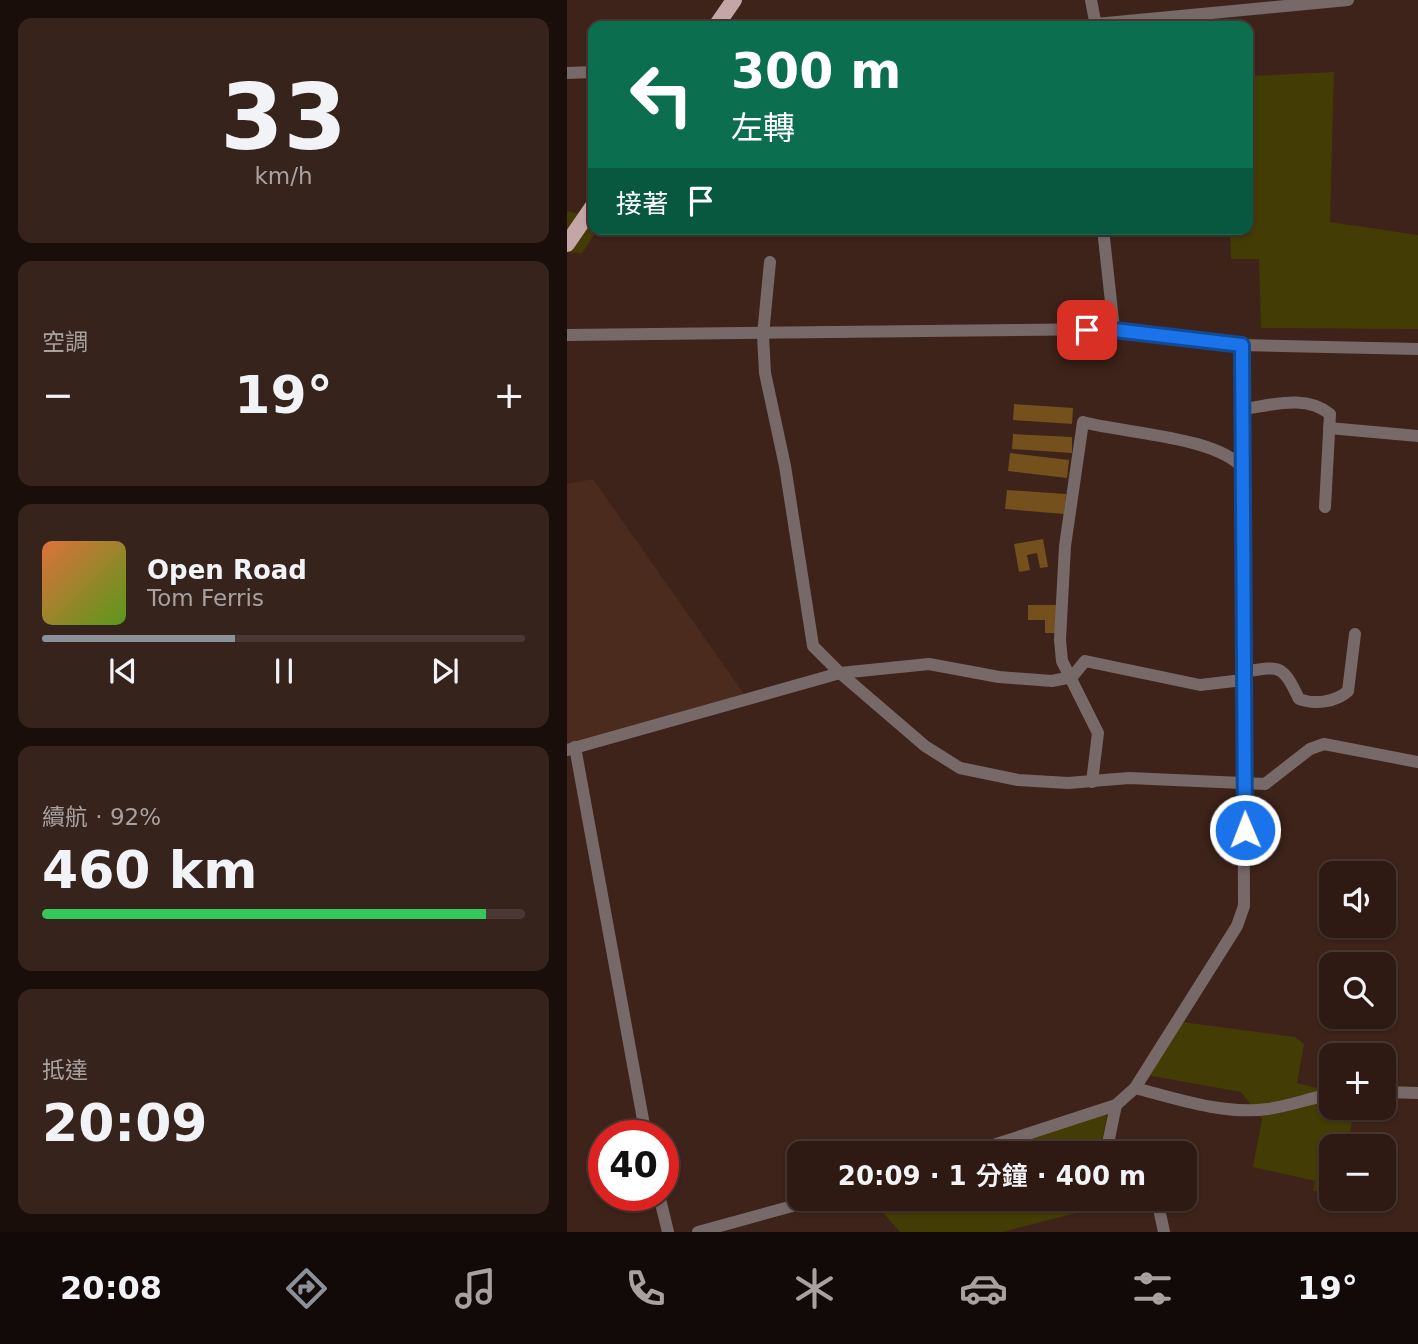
<!DOCTYPE html>
<html lang="zh-TW">
<meta charset="utf-8">
<style>
body{margin:0;font-family:"DejaVu Sans","Noto Sans TC",sans-serif;background:#36231c;color:#f1f3f6;height:100vh;display:flex;flex-direction:column;font-size:26px;white-space:nowrap}
*{box-sizing:border-box;margin:0}
p{font-size:23px;color:#a7a1a0}
.icon{flex:none;width:38px;height:38px;fill:none;stroke:currentColor;stroke-width:2;stroke-linecap:round;stroke-linejoin:round}
.map{position:relative;flex:1;overflow:hidden}
.sheet{display:flex;flex-direction:column;gap:18px;padding:18px;background:#190e0a;width:567px}
.sheet>*{flex:none}
.banner{position:absolute;left:21px;top:21px;width:665px;height:214px;border-radius:14px;box-shadow:0 2px 5px #0004,0 0 0 2px #493833;background:#0b6e4f;color:#fff;overflow:hidden}
.fabs{position:absolute;left:752px;top:861px;display:grid;gap:14px}
.fabs a{display:grid;place-items:center;width:77px;height:77px;border-radius:14px;background:#2e1a13;box-shadow:0 2px 5px #0004,0 0 0 2px #493833;font-size:35px}
.speed{position:absolute;left:21px;top:1120px;display:flex;gap:14px;font-size:35px;font-weight:700;text-align:center}
.speed>*{display:grid;place-content:center;width:91px;height:91px;border-radius:50%;background:#2e1a13;box-shadow:0 2px 5px #0004,0 0 0 2px #493833;line-height:1}
.speed .limit{border:10px solid #d22;background:#fff;color:#111}
.pin{position:absolute;display:grid;place-items:center;width:60px;height:60px;color:#fff;margin:-30px;border-radius:14px;box-shadow:0 4px 10px #0006}
.me{position:absolute;width:77px;margin:-38px;rotate:359deg;stroke-linejoin:round;filter:drop-shadow(0 0 5px #0008)}
.turn{display:flex;align-items:center;gap:24px;height:147px;padding:0 28px;font-size:32px}
.turn .icon{width:91px;height:91px;stroke-width:2.5}
.turn b{display:block;font-size:49px;line-height:60px}
.then{display:flex;align-items:center;height:66px;padding:0 28px;background:#0003;gap:14px;font-size:26px}
.big{font-size:52px;font-weight:600;line-height:1.1}
.sheet .tile{flex:1;display:flex;flex-direction:column;justify-content:center;gap:10px;min-width:0;padding:0 24px;border-radius:14px;background:#36231c}
.sheet .dial{align-items:center;gap:0}
.dial b{font-size:91px;line-height:1}
.song{display:flex;align-items:center;gap:21px}
.cover{width:84px;height:84px;border-radius:10px;background:linear-gradient(135deg,hsl(20 70% 55%),hsl(90 70% 35%))}
.played{height:7px;border-radius:4px;background:linear-gradient(90deg,#8c9099 40%,#493833 40%)}
.keys{display:flex;justify-content:space-around;direction:ltr}
.heat{display:flex;justify-content:space-between;align-items:center;font-size:38px;direction:ltr}
.charge{height:10px;border-radius:5px;background:linear-gradient(90deg,#34c759 92%,#493833 0)}
.trip{position:absolute;left:220px;top:1141px;width:410px;height:70px;border-radius:14px;background:#2e1a13;box-shadow:0 2px 5px #0004,0 0 0 2px #493833;font-weight:600;line-height:70px;text-align:center}
.tabs{display:flex;height:112px;justify-content:space-around;align-items:center;background:#120a08;color:#a7a1a0}
.tabs .icon{width:49px;height:49px}
.tabs .selected{color:#8c9099}
.tabs b{font-size:32px;color:#f1f3f6}
main{display:flex;flex:1;min-height:0}
.map>svg:first-child{display:block}
</style>
<main>
<section class="sheet">
<div class="tile dial"><b>33</b><p>km/h</p></div>
<div class="tile"><p>空調</p>
<div class="heat"><a>−</a><b class="big">19°</b><a>+</a></div>
</div>
<div class="tile">
<div class="song"><i class="cover"></i><div><b>Open Road</b><p>Tom Ferris</p></div></div>
<div class="played"></div>
<div class="keys"><svg class="icon" aria-label="previous" viewBox="0 0 24 24"><path d="M18 5L8 12l10 7zM5 5v14"/></svg><svg class="icon" aria-label="pause" viewBox="0 0 24 24"><path d="M8 5v14M16 5v14"/></svg><svg class="icon" aria-label="next" viewBox="0 0 24 24"><path d="M6 5l10 7-10 7zM19 5v14"/></svg></div>
</div>
<div class="tile"><p>續航 · 92%</p><b class="big">460 km</b><div class="charge"></div></div>
<div class="tile"><p>抵達</p><b class="big">20:09</b></div>
</section>
<div class="map">
<svg width="851" height="1232" viewBox="0 0 851 1232">
<rect width="100%" height="100%" fill="#3d2319"/>
<!-- built -->
<polygon fill="#4b2b1d" points="26,479 177,694 0,746 0,484"/>
<!-- green -->
<g fill="#443c05">
<polygon points="767,72 763,222 851,235 851,329 694,328 692,259 664,259 663,229 681,229 681,76"/>
<polygon points="0,211 26,217 26,229 31,229 15,253 0,252"/>
<polygon points="615,1022 728,1037 737,1044 730,1083 765,1092 765,1108 787,1108 781,1146 765,1146 765,1192 746,1191 748,1181 686,1167 695,1119 674,1092 580,1075"/>
<polygon points="542,1102 533,1153 390,1153"/>
<polygon points="304,1199 562,1199 436,1232 333,1232"/>
</g>
<!-- building -->
<g fill="#73501c">
<polygon points="447,404 506,408 505,424 446,420"/>
<polygon points="446,434 505,437 505,453 445,449"/>
<polygon points="443,453 502,460 500,478 441,471"/>
<polygon points="440,490 499,494 497,514 438,509"/>
<polygon points="476,539 481,567 473,568 470,553 460,555 463,570 452,572 447,544"/>
<polygon points="461,605 490,605 490,633 478,633 478,620 461,620"/>
</g>
<g fill="none" stroke-linecap="round" stroke-linejoin="round">
<!-- minor -->
<g stroke="#786969" stroke-width="12">
<polyline points="524,0 529,26"/>
<polyline points="529,24 781,0"/>
<polyline points="0,73 26,72"/>
<polyline points="536,229 547,329 675,345"/>
<polyline points="203,262 196,335 198,373 218,466 246,646 273,673 358,746 393,768 451,780 501,783 562,778 698,784 743,749 757,744 851,762"/>
<polyline points="0,335 547,329"/>
<path d="M677,409C705,405 739,394 763,414L758,507"/>
<polyline points="762,428 851,436"/>
<path d="M677,672C714,666 715,664 732,699C748,705 769,702 781,691L788,634"/>
<polyline points="8,747 79,1136"/>
<polyline points="0,750 273,673 362,664 432,677 485,681 505,677 518,661 633,685 676,680"/>
<path d="M525,782L531,733L495,661L493,640L498,546L516,422C560,434 649,436 677,469"/>
<path d="M568,1088C610,1099 657,1115 701,1109C722,1106 743,1098 765,1094"/>
<polyline points="817,1092 851,1093"/>
<polyline points="402,1153 549,1105 568,1088 670,926 677,906 675,345 851,349"/>
<polyline points="539,1153 549,1105"/>
<polyline points="92,1195 101,1232"/>
<polyline points="590,1199 597,1232"/>
<polyline points="131,1232 251,1199"/>
</g>
<!-- major -->
<g stroke="#c5a6a7" stroke-width="16">
<polyline points="149,26 167,0"/>
<polyline points="0,244 26,206"/>
</g>
</g>
<g fill="none" stroke-linecap="round" stroke-linejoin="round">
<defs>
<polyline id="route" points="520,330 547,330 675,345 678,830"/>
</defs>
<!-- route casing -->
<use href="#route" stroke="#114b97" stroke-width="18"/>
<!-- route -->
<use href="#route" stroke="#1a73e8" stroke-width="12"/>
</g>
</svg>
<div class="fabs">
<a><svg class="icon" aria-label="sound" viewBox="0 0 24 24"><path d="M4 9h4l5-4v14l-5-4H4zM17 9q2 3 0 6"/></svg></a>
<a><svg class="icon" aria-label="search" viewBox="0 0 24 24"><circle cx="10" cy="10" r="6"/><path d="M15 15l6 6"/></svg></a>
<a>+</a>
<a>−</a>
</div>
<div class="speed"><div class="limit">40</div></div>
<div class="pin" style="left:520px;top:330px;background:#d93025"><svg class="icon" aria-label="arrive" viewBox="0 0 24 24"><path d="M6 21V4h12l-3 4 3 4H6"/></svg></div>
<svg class="me" style="left:678px;top:830px" viewBox="-20 -20 40 40"><circle r="17" fill="#1a73e8" stroke="#fff" stroke-width="3"/><path d="M0-11L8 9 0 5-8 9z" fill="#fff"/></svg>
<div class="trip">20:09 · 1 分鐘 · 400 m</div>
<div class="banner">
<div class="turn"><svg class="icon" aria-label="left" viewBox="0 0 24 24"><path d="M17 20v-9H6M10 6l-5 5 5 5"/></svg><div><b>300 m</b>左轉</div></div>
<div class="then">接著<svg class="icon" aria-label="arrive" viewBox="0 0 24 24"><path d="M6 21V4h12l-3 4 3 4H6"/></svg></div>
</div>
</div>
</main>
<nav class="tabs">
<b>20:08</b>
<svg class="icon selected" aria-label="directions" viewBox="0 0 24 24"><path d="M12 3l9 9-9 9-9-9zM9 14v-3h6M13 9l2 2-2 2"/></svg>
<svg class="icon" aria-label="music" viewBox="0 0 24 24"><path d="M9 18V5l10-2v13"/><circle cx="6" cy="18" r="3"/><circle cx="16" cy="16" r="3"/></svg>
<svg class="icon" aria-label="phone" viewBox="0 0 24 24"><path d="M5 4h4l2 5-3 2q2 4 5 5l2-3 5 2v4C11 20 4 13 5 4z"/></svg>
<svg class="icon" aria-label="climate" viewBox="0 0 24 24"><path d="M12 3v18M4 7l16 10M4 17L20 7"/></svg>
<svg class="icon" aria-label="car" viewBox="0 0 24 24"><path d="M5 17H2v-5l4-1 3-4h7l3 4 3 1v5h-3M9 17h6M6 11h13"/><circle cx="7" cy="17" r="2"/><circle cx="17" cy="17" r="2"/></svg>
<svg class="icon" aria-label="filters" viewBox="0 0 24 24"><path d="M4 7h16M4 17h16"/><circle cx="9" cy="7" r="2"/><circle cx="15" cy="17" r="2"/></svg>
<b>19°</b>
</nav>
